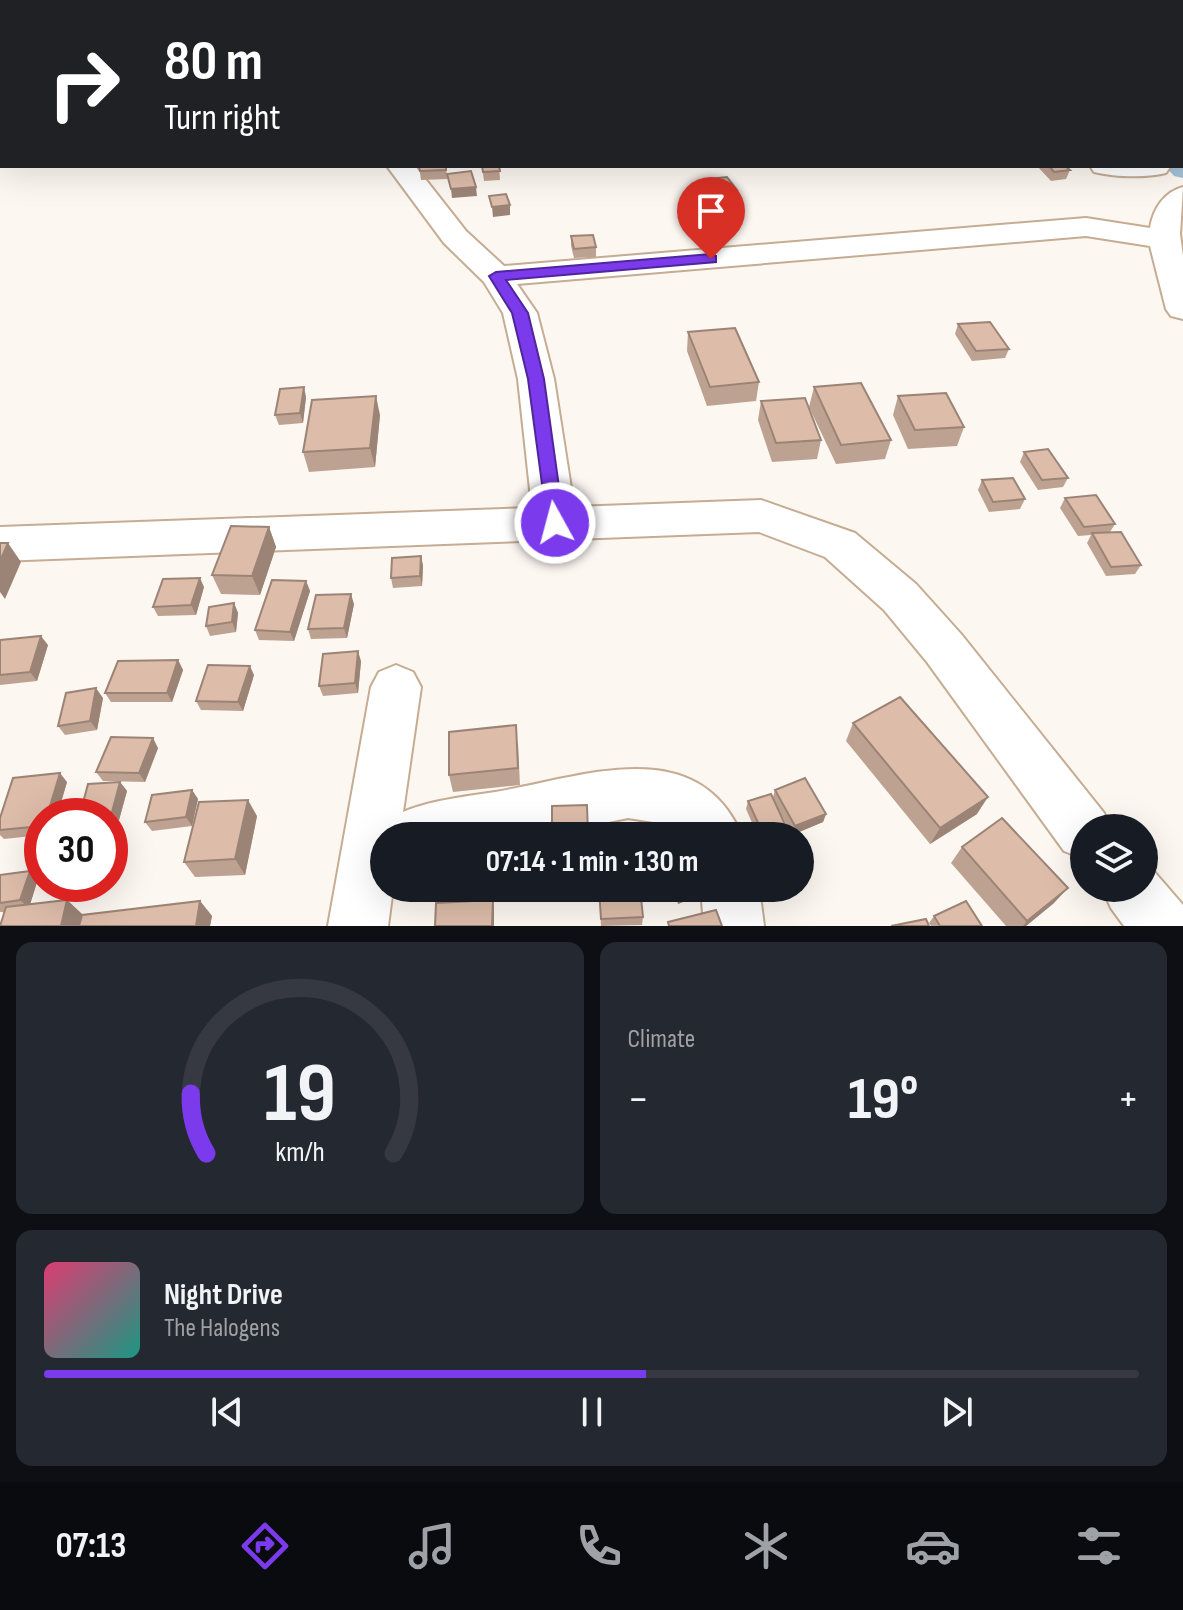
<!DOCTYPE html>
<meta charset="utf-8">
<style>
body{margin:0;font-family:"Sofia Sans Condensed",sans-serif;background:#242831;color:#f1f3f6;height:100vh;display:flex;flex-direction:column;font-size:30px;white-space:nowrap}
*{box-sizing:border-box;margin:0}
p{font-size:26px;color:#9ea1a6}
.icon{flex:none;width:44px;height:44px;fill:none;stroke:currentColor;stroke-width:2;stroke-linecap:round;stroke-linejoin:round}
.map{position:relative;height:926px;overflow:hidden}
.side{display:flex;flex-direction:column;gap:16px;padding:16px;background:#0d0f14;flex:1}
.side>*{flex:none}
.hud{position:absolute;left:0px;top:0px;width:1184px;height:168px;box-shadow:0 8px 32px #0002;background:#202124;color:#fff;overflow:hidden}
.buttons{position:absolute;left:1070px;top:814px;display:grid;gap:16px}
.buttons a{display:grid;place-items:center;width:88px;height:88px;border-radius:50%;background:#171b24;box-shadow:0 8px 32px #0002;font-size:40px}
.speed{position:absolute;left:24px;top:798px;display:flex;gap:16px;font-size:40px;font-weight:700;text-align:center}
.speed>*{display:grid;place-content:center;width:104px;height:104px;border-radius:50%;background:#171b24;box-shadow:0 8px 32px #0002;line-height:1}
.speed .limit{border:12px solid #d22;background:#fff;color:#111}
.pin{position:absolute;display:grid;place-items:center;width:68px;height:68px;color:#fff;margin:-82px -34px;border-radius:50% 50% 50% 0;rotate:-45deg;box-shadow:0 0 8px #0007}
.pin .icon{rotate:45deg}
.me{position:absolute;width:88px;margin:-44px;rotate:353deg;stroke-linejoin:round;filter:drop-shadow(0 0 6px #0008)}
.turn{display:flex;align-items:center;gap:28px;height:168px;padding:0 32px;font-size:36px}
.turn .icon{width:104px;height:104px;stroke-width:2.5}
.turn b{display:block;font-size:56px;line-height:68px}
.big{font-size:60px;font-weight:700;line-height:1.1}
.side .tile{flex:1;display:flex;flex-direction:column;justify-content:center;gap:12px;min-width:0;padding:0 28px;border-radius:16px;background:#242831}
.side .dial{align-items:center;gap:0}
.dial svg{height:208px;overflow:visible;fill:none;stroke:#363941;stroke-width:7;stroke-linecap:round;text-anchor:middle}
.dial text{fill:#f1f3f6;stroke:none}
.song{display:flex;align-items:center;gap:24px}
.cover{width:96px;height:96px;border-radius:12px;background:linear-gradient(135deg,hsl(340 70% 55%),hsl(170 70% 35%))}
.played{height:8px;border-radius:4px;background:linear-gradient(90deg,#7c3aed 55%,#363941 55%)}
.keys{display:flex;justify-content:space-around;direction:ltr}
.heat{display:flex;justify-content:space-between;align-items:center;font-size:44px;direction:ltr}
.side .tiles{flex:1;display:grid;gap:16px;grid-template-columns:1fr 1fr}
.tile:last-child{grid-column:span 2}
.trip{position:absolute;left:370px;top:822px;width:444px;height:80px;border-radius:40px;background:#171b24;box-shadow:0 8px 32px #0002;font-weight:700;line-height:80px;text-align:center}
.tab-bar{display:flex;height:128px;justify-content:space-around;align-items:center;background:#090b0e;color:#9ea1a6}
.tab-bar .icon{width:56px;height:56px}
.tab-bar .selected{color:#7c3aed}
.tab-bar b{font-size:36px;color:#f1f3f6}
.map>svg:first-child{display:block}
</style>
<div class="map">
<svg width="1183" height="926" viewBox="0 0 1183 926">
<rect width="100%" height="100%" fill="#fdf7f2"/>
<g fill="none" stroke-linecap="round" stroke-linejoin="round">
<!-- canal -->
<g fill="#a1bfd5" fill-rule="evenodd">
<polygon points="965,0 984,0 985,2 966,2"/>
<polygon points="1183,160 1183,178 1174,176 1165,166 1182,166"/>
</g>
<defs>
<g id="minor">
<polygon points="170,0 190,0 191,2 171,2"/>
<polygon points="981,0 1003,0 1004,2 982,2"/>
<rect x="0" y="30" width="2" height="14"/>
<rect x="1182" y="148" width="1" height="17"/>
<path d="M387,166H415L466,231L504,266L1086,218L1150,228C1153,209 1164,192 1183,187L1180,234L1183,256V319L1171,316L1166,309L1150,246L1086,236L517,284L537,313L554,379L574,507L761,500L855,533L916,584L961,634L1104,813L1110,828H1084V859L1064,851L927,662L884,610L825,557L759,532L0,561V527L532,508L518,379L503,313L484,282L444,243Z"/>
<path d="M1090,166H1169L1170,167L1166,173C1145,178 1115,177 1094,172Z"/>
<path d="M396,665L413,672L421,687L403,812C436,798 476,796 511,789C593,773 700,736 742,836H677L666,824L628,818L541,836H384V888H393L388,926H328L371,687L379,672Z"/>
<polygon points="1144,864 1151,868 1183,905 1183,926 1124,926 1111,908 1102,888 1144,888"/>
<polygon points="701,888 759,888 764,926 704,926"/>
</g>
</defs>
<!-- minor casing -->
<use href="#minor" stroke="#c5ac92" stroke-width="4"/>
<!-- minor -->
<use href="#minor" fill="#fff" fill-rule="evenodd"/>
</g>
<!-- wall -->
<g fill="#bea291">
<polygon points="419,166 446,166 447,179 421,180"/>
<polygon points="482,166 499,166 500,180 484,181"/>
<polygon points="1037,166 1069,166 1067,167 1070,170 1066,179 1051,181"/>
<polygon points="708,179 736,199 716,202 707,188"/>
<polygon points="571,236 596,247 596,257 574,258 571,246"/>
<polygon points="958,324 1009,349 1005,358 972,361 955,334"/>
<polygon points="688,332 759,382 756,401 707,406 687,351"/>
<polygon points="814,387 891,440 885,459 836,464 809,407"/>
<polygon points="898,396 964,427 957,446 908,449 893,415"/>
<polygon points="306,397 303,423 279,425 275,415"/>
<polygon points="761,401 821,440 817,459 772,462 758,420"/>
<polygon points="380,415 375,467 309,472 303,452"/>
<polygon points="1024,452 1068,478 1063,487 1038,490 1020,462"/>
<polygon points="982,480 1025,499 1020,509 989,512 978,490"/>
<polygon points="1065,498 1115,524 1110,532 1141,565 1135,574 1106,576 1087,543 1091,535 1078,536 1060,508"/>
<polygon points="269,527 276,547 260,595 221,594 212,575"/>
<polygon points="421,556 423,566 422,586 393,588 391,578"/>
<polygon points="306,581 310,591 294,641 259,640 255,630"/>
<polygon points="204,587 196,615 158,616 153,607"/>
<polygon points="234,603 238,613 236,632 210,636 206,626"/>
<polygon points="354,604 347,638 311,639 308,629"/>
<polygon points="0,640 48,645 37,681 0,685"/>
<polygon points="178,660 183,670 172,702 111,702 105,693"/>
<polygon points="361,661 358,693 323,696 319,686"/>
<polygon points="254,675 243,711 201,710 196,701"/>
<polygon points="103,698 97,730 65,735 58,726"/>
<polygon points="853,723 977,814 930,844 846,741"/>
<polygon points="518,743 520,785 453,792 449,775"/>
<polygon points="158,748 145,782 103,781 96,772"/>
<polygon points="67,782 57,816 42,816 42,835 4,839 0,835 0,818"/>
<polygon points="120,782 127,791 119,820 110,821 110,816 81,816 80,814"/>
<polygon points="192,790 198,799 192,826 152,831 145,822"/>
<polygon points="775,790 826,814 823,822 792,835 779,810 790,836 758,836 746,809 748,801 773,797"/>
<polygon points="257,816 245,875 195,877 184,862"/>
<polygon points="962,847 1054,903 1026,926 1006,926 951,863"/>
<polygon points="30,871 38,879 30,904 67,900 83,915 200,901 212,916 210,926 0,912 0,875"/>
<polygon points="450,888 490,888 451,891"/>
<polygon points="599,888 643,917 642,925 601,926"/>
<polygon points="671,888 703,888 702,894 678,904"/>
<polygon points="934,916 982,926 931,926 929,923"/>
</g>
<!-- shaded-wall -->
<g fill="#9b8476">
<polygon points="476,187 477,196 452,198 451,189"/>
<polygon points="737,190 736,199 716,202 717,193"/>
<polygon points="510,205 510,215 493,217 492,207"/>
<polygon points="304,387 306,397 303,423 300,413"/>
<polygon points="376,396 380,415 375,467 370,448"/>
<polygon points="269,527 276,547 260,595 252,576"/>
<polygon points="8,543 21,562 5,599 0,592 0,561"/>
<polygon points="421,556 423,566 422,586 420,576"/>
<polygon points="200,578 204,587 196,615 191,605"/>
<polygon points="306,581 310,591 294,641 290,632"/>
<polygon points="351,594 354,604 347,638 344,628"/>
<polygon points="234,603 238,613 236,632 232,622"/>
<polygon points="41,636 48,645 37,681 30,672"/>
<polygon points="358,651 361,661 358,693 355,683"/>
<polygon points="178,660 183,670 172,702 167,693"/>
<polygon points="250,666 254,675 243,711 238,702"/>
<polygon points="96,688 103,698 97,730 90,721"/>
<polygon points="153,738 158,748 145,782 139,773"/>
<polygon points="60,773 67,782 57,816 47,816"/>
<polygon points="120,782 127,791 119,820 112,812"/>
<polygon points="192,790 198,799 192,826 186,817"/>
<polygon points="988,797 977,814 930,844 940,828"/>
<polygon points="248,800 257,816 245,875 235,859"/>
<polygon points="826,814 823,822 792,835 795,826"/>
<polygon points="30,871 38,879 29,908 20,900"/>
<polygon points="699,888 703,888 702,894 678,904 680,896"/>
<polygon points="1068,888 1054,903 1026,926 1023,926 1027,921"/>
<polygon points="67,900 83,915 80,926 61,926"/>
<polygon points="493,900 494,907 494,926 492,926"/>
<polygon points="200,901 212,916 210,926 196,926"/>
</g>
<!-- building -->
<g fill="#ddbca9" stroke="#9b8476" stroke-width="2">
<polygon points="862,0 864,2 844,2"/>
<polygon points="904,0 919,0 922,2 907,2"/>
<polygon points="419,166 446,166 446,170 420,171"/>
<polygon points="482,166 499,166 500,171 483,172"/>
<polygon points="1049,166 1065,166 1070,170 1054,172"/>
<polygon points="471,171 476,187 451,189 447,174"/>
<polygon points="727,177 737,190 717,193 708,179"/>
<polygon points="506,194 510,205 492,207 489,196"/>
<polygon points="593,235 596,247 574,249 571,236"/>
<polygon points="990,322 1009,349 976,351 958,324"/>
<polygon points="735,328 759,382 710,387 688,332"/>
<polygon points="861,383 891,440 841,445 814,387"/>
<polygon points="304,387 300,413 275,415 280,389"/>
<polygon points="946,393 964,427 915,430 898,396"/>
<polygon points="376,396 370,448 303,452 312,400"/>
<polygon points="805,398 821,440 776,443 761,401"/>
<polygon points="1048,449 1068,478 1042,480 1024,452"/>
<polygon points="1013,478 1025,499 993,502 982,480"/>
<polygon points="1096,495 1115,524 1084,527 1065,498"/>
<polygon points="231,526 269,527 252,576 212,575"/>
<polygon points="1121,532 1141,565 1111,567 1092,533"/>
<polygon points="0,543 8,543 0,561"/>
<polygon points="421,556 420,576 391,578 392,558"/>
<polygon points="200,578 191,605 153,607 163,579"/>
<polygon points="272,580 306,581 290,632 255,630"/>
<polygon points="351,594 344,628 308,629 316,595"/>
<polygon points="234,603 232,622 206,626 209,607"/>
<polygon points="41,636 30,672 0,675 0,640"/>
<polygon points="358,651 355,683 319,686 323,654"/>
<polygon points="178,660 167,693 105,693 118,661"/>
<polygon points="208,665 250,666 238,702 196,701"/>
<polygon points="96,688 90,721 58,726 66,693"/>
<polygon points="900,697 988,797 940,828 853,723"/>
<polygon points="516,725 518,768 449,775 449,732"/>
<polygon points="111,737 153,738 139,773 96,772"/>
<polygon points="60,773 47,816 42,816 42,826 0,830 0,818 13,778"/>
<polygon points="805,778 826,814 795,826 775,790"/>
<polygon points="120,782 112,812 80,814 88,784"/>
<polygon points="192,790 186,817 145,822 152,795"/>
<polygon points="771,794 790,835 764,836 748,801"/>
<polygon points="248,800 235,859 184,862 199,802"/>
<polygon points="587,805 588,836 552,836 552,806"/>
<polygon points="1002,818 1068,888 1027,921 962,847"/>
<polygon points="30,871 20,900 0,903 0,875"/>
<polygon points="599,888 640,888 643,917 601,919"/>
<polygon points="676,888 699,888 680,896"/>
<polygon points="67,900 61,926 0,926 6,907"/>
<polygon points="493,900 492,926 435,926 436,903"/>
<polygon points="200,901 196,926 79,926 82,915"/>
<polygon points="966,901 982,926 940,926 934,916"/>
<polygon points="716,910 722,926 669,926 668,922"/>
<polygon points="926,919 929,926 891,926"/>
</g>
<!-- route -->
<polygon fill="#7c3aed" stroke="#51269a" stroke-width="2" points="711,254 716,256 716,262 506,280 528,313 544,379 564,523 561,529 548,529 528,379 512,313 489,276 496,272"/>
</svg>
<div class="buttons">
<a><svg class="icon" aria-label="layers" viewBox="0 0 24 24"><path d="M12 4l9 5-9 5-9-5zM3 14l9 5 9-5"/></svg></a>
</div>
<div class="speed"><div class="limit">30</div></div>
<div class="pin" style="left:711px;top:259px;background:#d93025"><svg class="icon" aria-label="arrive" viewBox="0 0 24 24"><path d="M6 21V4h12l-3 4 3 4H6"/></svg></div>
<svg class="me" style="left:555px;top:523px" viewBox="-20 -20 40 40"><circle r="17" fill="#7c3aed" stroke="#fff" stroke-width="3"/><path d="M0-11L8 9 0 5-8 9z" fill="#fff"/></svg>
<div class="trip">07:14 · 1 min · 130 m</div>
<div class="hud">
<div class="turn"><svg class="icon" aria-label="right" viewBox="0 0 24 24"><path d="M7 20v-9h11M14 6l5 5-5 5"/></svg><div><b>80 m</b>Turn right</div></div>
</div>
</div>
<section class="side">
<div class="tiles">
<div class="tile dial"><svg viewBox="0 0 100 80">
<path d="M14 69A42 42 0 1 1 86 69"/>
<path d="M14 69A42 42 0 0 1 8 46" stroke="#7c3aed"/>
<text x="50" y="56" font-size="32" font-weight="700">19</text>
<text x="50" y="72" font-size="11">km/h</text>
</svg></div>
<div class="tile"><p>Climate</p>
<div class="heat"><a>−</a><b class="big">19°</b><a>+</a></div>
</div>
<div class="tile">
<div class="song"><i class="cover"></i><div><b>Night Drive</b><p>The Halogens</p></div></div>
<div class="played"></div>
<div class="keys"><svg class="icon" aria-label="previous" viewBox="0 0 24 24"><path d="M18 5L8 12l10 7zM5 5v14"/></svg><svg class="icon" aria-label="pause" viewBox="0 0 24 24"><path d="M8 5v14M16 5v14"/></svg><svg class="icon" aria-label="next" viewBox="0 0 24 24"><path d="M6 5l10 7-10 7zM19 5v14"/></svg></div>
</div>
</div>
</section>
<nav class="tab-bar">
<b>07:13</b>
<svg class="icon selected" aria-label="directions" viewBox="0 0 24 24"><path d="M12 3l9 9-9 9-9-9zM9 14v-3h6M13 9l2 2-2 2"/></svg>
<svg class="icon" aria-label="music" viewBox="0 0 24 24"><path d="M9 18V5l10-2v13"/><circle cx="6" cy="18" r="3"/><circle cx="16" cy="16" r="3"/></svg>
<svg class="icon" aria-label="phone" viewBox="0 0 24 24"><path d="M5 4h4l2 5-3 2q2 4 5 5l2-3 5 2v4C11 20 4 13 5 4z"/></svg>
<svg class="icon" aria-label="climate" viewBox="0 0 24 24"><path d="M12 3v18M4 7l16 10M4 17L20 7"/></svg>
<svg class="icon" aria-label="car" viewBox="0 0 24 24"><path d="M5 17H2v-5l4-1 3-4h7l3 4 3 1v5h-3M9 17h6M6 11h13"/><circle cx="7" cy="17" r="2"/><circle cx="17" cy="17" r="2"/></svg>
<svg class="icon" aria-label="filters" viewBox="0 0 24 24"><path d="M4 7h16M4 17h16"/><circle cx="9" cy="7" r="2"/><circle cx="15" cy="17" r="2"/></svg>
</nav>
